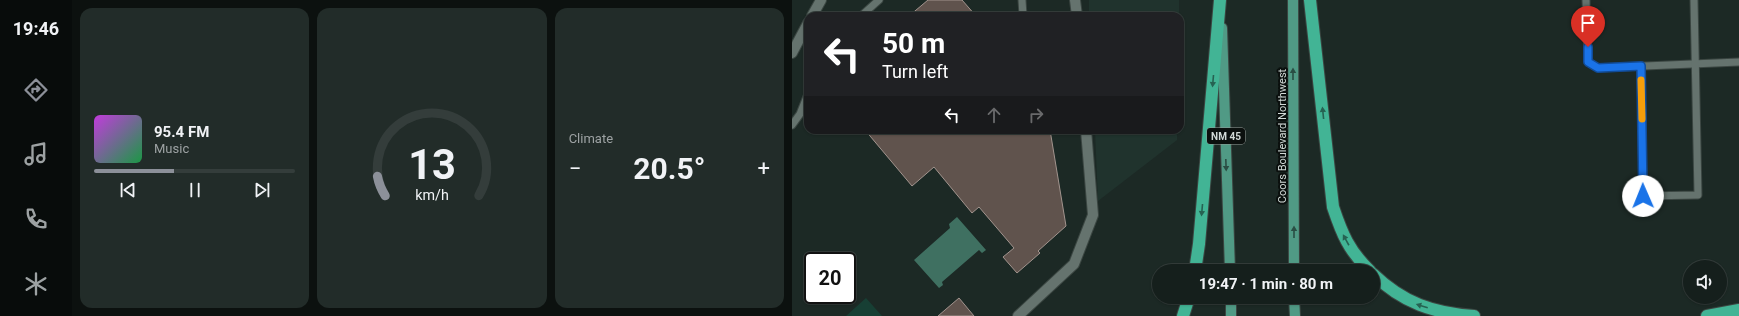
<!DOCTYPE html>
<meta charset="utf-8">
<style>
body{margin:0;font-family:Roboto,sans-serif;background:#222c29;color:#f1f3f6;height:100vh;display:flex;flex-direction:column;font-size:15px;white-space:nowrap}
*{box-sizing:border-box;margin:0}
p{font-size:13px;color:#9da2a3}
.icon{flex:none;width:22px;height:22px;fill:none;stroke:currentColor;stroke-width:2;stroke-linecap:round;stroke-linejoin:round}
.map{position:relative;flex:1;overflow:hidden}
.panel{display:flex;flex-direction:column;gap:8px;padding:8px;background:#0c110f;width:720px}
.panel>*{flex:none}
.guide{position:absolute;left:12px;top:12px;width:380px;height:122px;border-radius:12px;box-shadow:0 1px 3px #0004,0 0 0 1px #343d3b;background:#202124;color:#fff;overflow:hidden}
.buttons{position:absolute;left:891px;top:260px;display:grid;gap:8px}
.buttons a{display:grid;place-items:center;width:44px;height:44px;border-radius:50%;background:#151f1c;box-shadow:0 1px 3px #0004,0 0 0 1px #343d3b;font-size:20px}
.speed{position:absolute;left:12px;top:252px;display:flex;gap:8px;font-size:20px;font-weight:700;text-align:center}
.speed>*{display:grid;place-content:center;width:52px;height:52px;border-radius:50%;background:#151f1c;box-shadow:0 1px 3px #0004,0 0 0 1px #343d3b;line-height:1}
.speed .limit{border:2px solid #111;border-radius:6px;background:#fff;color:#111}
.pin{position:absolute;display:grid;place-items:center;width:34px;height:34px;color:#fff;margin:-41px -17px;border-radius:50% 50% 50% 0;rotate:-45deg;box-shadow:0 0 4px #0007}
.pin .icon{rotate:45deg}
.me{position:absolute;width:44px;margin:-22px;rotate:359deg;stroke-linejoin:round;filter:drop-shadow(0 0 3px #0008)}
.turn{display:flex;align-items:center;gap:14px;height:84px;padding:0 12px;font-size:18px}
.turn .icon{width:52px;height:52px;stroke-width:2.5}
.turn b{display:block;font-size:28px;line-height:34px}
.lanes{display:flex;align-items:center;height:38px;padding:0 12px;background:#0003;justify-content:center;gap:20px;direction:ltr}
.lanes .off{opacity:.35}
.big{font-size:30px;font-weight:700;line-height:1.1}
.panel .widget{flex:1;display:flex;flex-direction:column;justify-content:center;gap:6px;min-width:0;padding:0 14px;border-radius:12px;background:#222c29}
.panel .dial{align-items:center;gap:0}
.dial svg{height:104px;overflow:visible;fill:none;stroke:#343d3b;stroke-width:7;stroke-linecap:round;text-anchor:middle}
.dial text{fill:#f1f3f6;stroke:none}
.song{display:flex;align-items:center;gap:12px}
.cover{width:48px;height:48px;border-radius:6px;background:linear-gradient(135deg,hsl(290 70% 55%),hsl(140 70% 35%))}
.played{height:4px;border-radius:2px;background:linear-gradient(90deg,#8c9099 40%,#343d3b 40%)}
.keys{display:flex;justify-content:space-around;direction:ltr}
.heat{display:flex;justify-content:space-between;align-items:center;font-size:22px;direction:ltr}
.panel .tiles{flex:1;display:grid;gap:8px;grid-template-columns:repeat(3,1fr)}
.trip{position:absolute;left:360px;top:264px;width:228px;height:40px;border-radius:20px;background:#151f1c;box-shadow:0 1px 3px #0004,0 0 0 1px #343d3b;font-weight:700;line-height:40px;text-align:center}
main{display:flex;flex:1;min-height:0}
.tabs{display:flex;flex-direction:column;width:72px;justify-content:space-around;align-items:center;background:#080c0b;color:#9da2a3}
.tabs .icon{width:28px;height:28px}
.tabs .selected{color:#8c9099}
.tabs b{font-size:18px;color:#f1f3f6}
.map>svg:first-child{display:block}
</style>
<main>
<nav class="tabs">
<b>19:46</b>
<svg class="icon selected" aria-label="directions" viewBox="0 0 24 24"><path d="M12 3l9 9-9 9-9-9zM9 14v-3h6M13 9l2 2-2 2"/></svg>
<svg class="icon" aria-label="music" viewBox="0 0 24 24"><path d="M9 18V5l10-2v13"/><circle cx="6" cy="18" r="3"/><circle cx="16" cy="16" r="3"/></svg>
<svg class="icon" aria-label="phone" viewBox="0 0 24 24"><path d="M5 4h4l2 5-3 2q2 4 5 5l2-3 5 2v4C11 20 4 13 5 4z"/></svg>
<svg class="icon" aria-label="climate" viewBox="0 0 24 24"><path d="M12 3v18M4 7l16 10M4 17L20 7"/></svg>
</nav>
<section class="panel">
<div class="tiles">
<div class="widget">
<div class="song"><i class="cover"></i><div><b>95.4 FM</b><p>Music</p></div></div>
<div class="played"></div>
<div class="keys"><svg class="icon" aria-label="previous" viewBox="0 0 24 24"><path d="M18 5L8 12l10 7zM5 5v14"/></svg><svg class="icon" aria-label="pause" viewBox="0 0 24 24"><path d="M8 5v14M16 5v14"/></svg><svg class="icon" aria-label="next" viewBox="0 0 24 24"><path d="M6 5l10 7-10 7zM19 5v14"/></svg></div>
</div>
<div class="widget dial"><svg viewBox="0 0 100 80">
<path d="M14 69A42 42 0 1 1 86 69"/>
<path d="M14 69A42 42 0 0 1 8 54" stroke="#8c9099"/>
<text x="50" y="56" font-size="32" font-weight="700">13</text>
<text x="50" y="72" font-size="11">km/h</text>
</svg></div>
<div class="widget"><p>Climate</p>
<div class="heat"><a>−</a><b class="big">20.5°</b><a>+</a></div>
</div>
</div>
</section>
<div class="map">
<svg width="947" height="316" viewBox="0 0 947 316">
<rect width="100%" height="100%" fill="#1c2925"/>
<!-- built -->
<g fill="#20332d">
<rect x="297" y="0" width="90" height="16"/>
<polygon points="303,130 385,130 385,140 306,201"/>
</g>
<!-- green -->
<polygon fill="#173f34" points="74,298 90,316 54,316"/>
<!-- water -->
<polygon fill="#3f7061" points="165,217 194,250 190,253 187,250 150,282 151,285 147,288 122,260 158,228 157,224"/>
<!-- building -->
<g fill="#60534d" stroke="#a2948e">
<polygon points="136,0 170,0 184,16 117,16"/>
<polygon points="73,130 258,130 274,226 246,251 248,253 225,273 211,257 222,248 187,207 180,213 142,167 120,186"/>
<polygon points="167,298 182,316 146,316"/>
</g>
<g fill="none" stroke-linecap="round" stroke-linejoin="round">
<defs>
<g id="service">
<polyline points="230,0 231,16"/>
<polyline points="794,0 796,62 806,68 947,62"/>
<polyline points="69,16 87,0"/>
<polyline points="849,66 851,196 906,195 902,0"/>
<polyline points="0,125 8,114 16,94"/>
</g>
<g id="minor">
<polyline points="283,0 285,16"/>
<polyline points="20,16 29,0"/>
<polyline points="0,53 16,23"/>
<polyline points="226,316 282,264 301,215 294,130"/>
</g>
<g id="primary">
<polyline points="501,0 502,271"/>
<polyline points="430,28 438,271"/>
<polyline points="439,297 439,316"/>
<polyline points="502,297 503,316"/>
</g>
<g id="motorway">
<path d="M518,0L541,207C550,234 557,251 578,271"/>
<polyline points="403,271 407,244 428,0"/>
<path d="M581,274C611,303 641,313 682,316"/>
<polyline points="391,316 397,297"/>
<polyline points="915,316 947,310"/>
</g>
</defs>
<!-- service casing -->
<use href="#service" stroke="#3b4642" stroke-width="9"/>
<!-- minor casing -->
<use href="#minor" stroke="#3b4642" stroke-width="12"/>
<!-- primary casing -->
<use href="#primary" stroke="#3b4642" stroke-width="12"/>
<!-- motorway casing -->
<use href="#motorway" stroke="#3b4642" stroke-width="14"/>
<!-- service -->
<use href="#service" stroke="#65736e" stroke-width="7"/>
<!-- minor -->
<use href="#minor" stroke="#65736e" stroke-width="10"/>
<!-- primary -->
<use href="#primary" stroke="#509a85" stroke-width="10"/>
<!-- motorway -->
<use href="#motorway" stroke="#42b495" stroke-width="12"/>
</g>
<!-- one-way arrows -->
<defs><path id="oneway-solid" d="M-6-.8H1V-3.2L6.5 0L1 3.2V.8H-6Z"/></defs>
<g fill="#2a4e44">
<use href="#oneway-solid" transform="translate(501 74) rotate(-90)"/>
<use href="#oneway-solid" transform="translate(434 165) rotate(88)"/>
<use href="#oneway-solid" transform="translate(502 232) rotate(-90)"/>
</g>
<g fill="#266252">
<use href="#oneway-solid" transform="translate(421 81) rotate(95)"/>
<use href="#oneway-solid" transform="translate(531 113) rotate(-96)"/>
<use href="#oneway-solid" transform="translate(410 210) rotate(95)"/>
<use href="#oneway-solid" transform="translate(554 240) rotate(-119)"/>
<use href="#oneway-solid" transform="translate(630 306) rotate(-163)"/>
</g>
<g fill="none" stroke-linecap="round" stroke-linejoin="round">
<defs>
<polyline id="route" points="796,47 796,62 806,68 849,66 851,196"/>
</defs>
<!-- route casing -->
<use href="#route" stroke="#114b97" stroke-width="10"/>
<!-- route -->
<use href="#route" stroke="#1a73e8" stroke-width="7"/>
<!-- slow -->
<polyline stroke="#f59e0b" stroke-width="7" points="849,80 850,119"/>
</g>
<g text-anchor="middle" stroke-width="4" stroke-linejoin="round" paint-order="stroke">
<!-- shield labels -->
<rect fill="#0b100e" stroke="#969d9a" stroke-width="1" x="415" y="128" width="38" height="16" rx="3"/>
<g font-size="10" font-weight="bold" fill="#d1d9d6">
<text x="434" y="140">NM 45</text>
</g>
<!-- street labels -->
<g font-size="11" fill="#d1d9d6" stroke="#0b100e">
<text transform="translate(490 136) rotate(-90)" y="4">Coors Boulevard Northwest</text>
</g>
</g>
</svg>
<div class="buttons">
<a><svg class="icon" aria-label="sound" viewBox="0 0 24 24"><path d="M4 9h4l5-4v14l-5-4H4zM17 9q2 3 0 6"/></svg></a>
</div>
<div class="speed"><div class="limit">20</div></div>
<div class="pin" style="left:796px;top:47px;background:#d93025"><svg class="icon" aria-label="arrive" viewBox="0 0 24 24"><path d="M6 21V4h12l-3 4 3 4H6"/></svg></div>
<svg class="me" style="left:851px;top:196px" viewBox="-20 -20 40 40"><circle r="19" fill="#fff"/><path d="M0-13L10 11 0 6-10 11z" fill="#1a73e8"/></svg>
<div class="trip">19:47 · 1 min · 80 m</div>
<div class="guide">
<div class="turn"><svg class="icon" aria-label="left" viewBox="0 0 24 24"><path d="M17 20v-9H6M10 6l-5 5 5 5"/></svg><div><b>50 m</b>Turn left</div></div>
<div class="lanes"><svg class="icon" aria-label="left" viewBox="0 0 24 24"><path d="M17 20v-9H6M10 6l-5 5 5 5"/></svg><svg class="icon off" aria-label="ahead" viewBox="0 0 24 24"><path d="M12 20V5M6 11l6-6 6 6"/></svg><svg class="icon off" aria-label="right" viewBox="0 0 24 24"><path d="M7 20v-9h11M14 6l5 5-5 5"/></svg></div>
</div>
</div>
</main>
